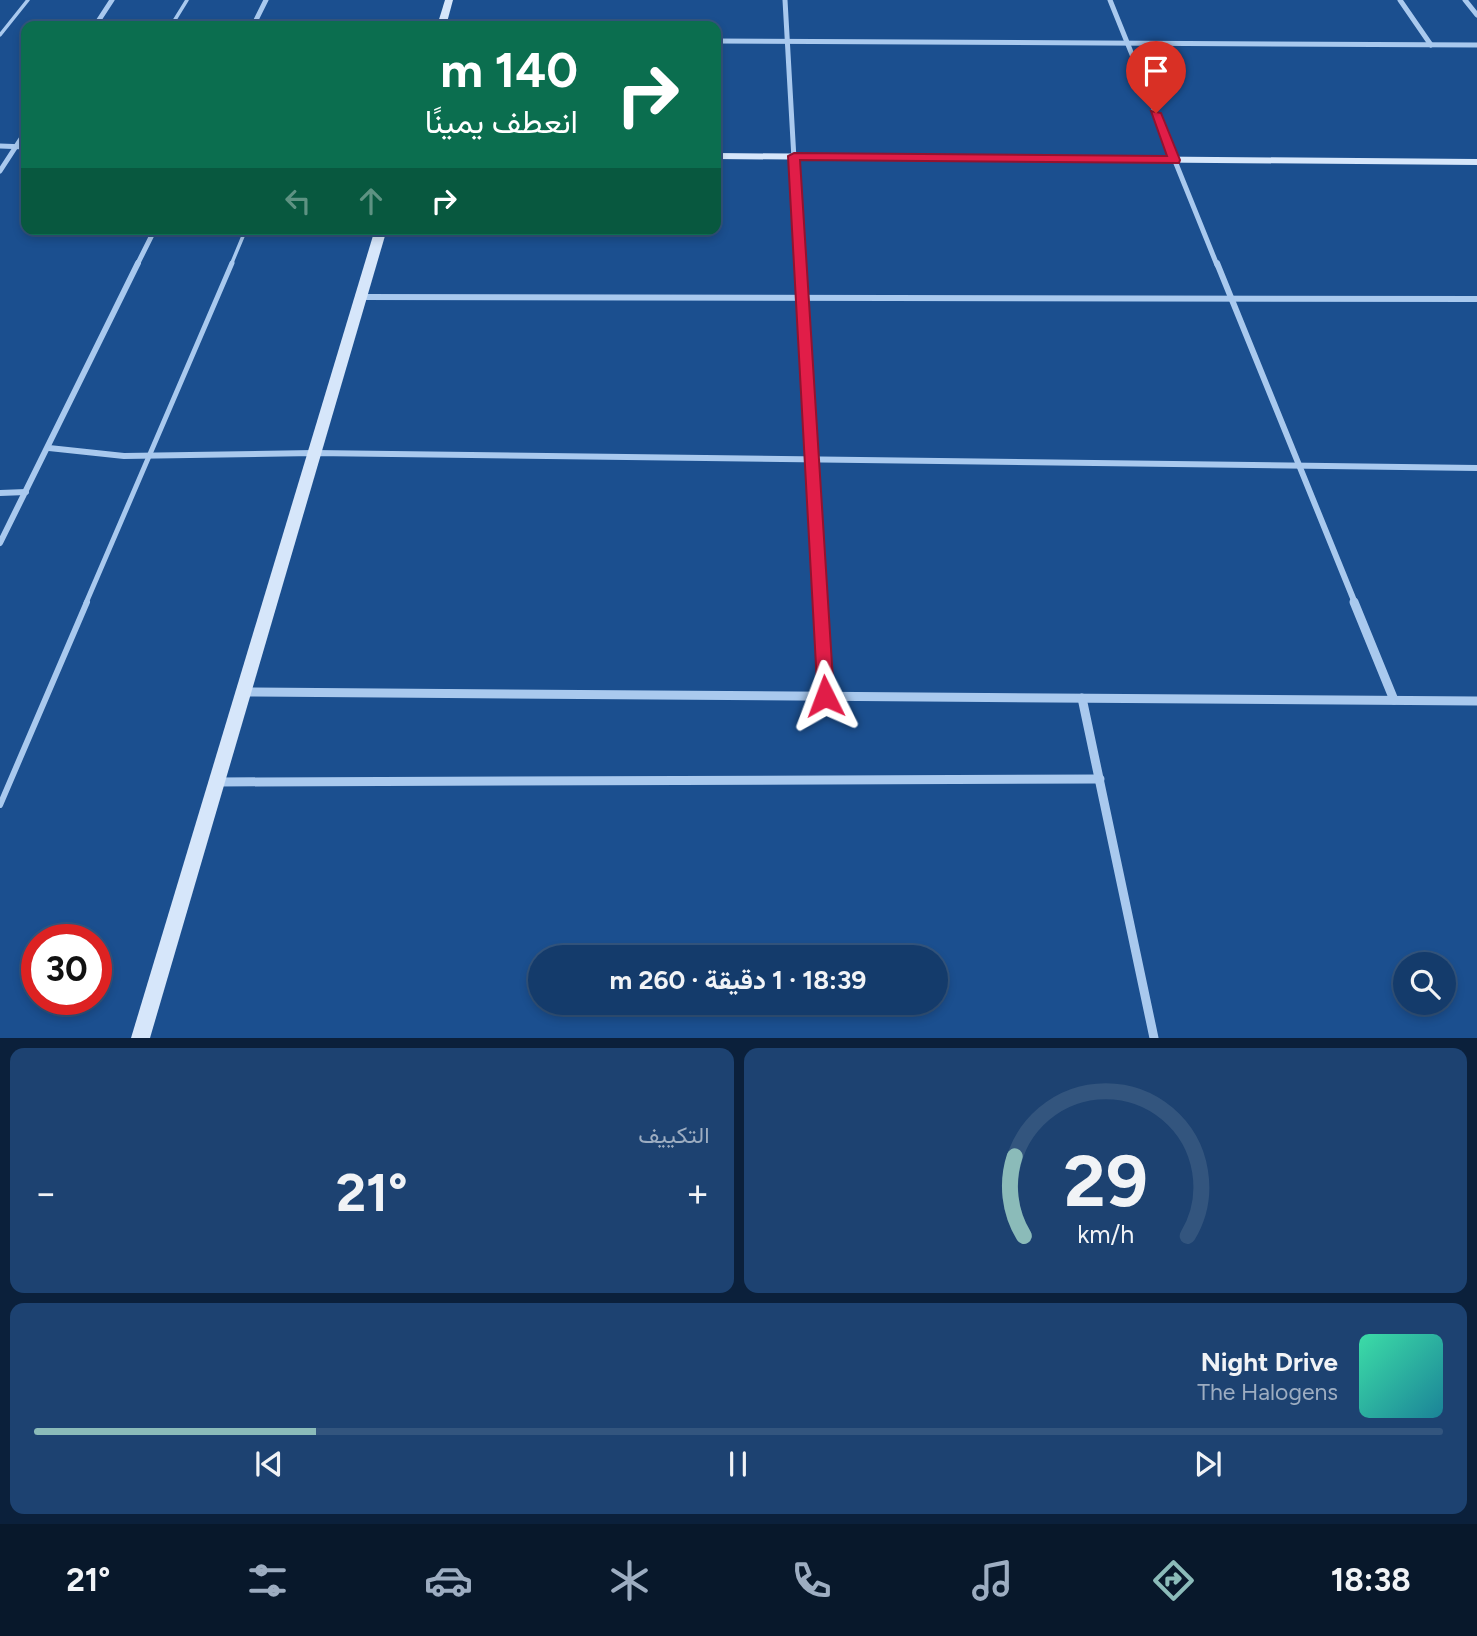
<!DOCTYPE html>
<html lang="ar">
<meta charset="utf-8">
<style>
body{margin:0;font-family:Figtree,Vazirmatn,sans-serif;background:#1d4271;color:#f1f3f6;direction:rtl;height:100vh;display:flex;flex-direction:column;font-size:26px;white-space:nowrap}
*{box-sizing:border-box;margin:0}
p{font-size:23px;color:#9dadc1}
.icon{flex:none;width:38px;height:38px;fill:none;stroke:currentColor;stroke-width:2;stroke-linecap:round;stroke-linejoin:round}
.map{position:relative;height:1038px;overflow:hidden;direction:ltr}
.sheet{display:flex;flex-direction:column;gap:10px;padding:10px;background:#0b203b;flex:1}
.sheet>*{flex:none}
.top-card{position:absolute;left:21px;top:21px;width:700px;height:214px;border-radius:14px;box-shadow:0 4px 10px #0003,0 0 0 2px #33557e;direction:rtl;background:#0b6e4f;color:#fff;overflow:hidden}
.buttons{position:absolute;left:1393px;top:952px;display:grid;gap:14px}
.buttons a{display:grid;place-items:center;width:63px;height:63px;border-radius:50%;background:#143b6b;box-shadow:0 4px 10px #0003,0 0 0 2px #33557e;font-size:35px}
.speed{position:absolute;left:21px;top:924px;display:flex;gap:14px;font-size:35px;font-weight:700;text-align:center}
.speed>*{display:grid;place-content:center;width:91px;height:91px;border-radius:50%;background:#143b6b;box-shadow:0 4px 10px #0003,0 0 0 2px #33557e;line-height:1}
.speed .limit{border:10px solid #d22;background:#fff;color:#111}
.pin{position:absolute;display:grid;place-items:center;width:60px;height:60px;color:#fff;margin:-72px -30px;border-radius:50% 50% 50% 0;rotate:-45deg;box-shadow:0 0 7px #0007}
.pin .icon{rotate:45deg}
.me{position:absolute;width:77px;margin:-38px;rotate:357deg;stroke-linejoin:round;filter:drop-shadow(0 0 5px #0008)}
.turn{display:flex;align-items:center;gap:24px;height:147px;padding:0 28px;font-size:32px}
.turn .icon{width:91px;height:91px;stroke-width:2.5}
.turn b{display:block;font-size:49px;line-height:60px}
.lanes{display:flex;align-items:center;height:66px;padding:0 28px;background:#0003;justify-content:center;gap:35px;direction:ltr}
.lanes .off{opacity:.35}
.big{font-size:52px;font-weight:700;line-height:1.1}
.sheet .card{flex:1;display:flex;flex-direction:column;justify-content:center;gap:10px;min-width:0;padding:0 24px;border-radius:14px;background:#1d4271}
.sheet .dial{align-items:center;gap:0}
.dial svg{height:182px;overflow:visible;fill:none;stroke:#33557e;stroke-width:7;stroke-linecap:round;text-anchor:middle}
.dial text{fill:#f1f3f6;stroke:none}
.song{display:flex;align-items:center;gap:21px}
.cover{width:84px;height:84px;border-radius:10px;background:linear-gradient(135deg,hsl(160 70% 55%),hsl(190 70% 35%))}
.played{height:7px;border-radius:4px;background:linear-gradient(90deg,#8bbbb9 20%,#33557e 20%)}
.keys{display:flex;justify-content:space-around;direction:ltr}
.heat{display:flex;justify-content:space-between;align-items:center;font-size:38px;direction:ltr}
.sheet .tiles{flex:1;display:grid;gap:10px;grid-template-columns:1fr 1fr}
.card:last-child{grid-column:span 2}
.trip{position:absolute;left:528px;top:945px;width:420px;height:70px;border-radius:35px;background:#143b6b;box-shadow:0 4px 10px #0003,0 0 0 2px #33557e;font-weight:700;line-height:70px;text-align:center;direction:rtl}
.dock{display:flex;height:112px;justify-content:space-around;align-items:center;background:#08182b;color:#9dadc1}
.dock .icon{width:49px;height:49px}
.dock .active{color:#8bbbb9}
.dock b{font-size:32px;color:#f1f3f6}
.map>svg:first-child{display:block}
</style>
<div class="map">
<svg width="1477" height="1038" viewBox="0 0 1477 1038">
<rect width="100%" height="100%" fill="#1b4f8f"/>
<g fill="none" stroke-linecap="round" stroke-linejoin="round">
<!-- lane-far2 -->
<g stroke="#a9c9ee" stroke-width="3.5">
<polyline points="171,26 187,0"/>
<polyline points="0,35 28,0"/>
<polyline points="231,265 246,229"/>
</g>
<!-- lane-far1 -->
<polyline stroke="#a9c9ee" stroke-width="5" points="86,603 232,263"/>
<!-- lane -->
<polyline stroke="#a9c9ee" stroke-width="6" points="0,805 87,602"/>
<!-- street-far2 -->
<g stroke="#a9c9ee" stroke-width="5">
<polyline points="785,0 800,265"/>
<polyline points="1110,0 1217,265"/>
<polyline points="1400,0 1431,45"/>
<polyline points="1465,0 1477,15"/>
<polyline points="95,26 112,0"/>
<polyline points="253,26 266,0"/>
<polyline points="716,41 1477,45"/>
<polyline points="0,146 26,147"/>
<polyline points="0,171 26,131"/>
<polyline points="137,265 155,229"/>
</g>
<!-- street-far1 -->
<g stroke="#a9c9ee" stroke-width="6">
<polyline points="800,263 820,603"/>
<polyline points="1217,263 1355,603"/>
<polyline points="360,297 1477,299"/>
<polyline points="49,448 124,456 314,453 1477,468"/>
<polyline points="0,493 26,492"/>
<polyline points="0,543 138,263"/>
</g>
<!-- street -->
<g stroke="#a9c9ee" stroke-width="9">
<polyline points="820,602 825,696"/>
<polyline points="1354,602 1394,700"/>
<polyline points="243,692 1477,701"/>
<polyline points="1082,698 1154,1038"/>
<polyline points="218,782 1100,779"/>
</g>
<!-- secondary -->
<g fill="#d6e6fa" fill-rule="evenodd">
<polygon points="445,0 453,0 446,26 437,26"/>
<polygon points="716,153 1477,159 1477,165 716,159"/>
<polygon points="375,229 387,229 150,1038 131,1038"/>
</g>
</g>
<!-- route -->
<polygon fill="#e11d48" stroke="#92132f" stroke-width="2" points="1151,111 1161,113 1180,160 1179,163 800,160 834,696 831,702 825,705 818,702 788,156 794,153 1167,156"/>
</svg>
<div class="buttons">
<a><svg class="icon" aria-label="search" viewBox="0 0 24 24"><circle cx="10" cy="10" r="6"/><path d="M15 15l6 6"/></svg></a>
</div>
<div class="speed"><div class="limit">30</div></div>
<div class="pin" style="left:1156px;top:113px;background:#d93025"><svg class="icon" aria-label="arrive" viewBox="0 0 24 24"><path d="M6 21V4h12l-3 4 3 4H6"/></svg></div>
<svg class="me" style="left:825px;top:696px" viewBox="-20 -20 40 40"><path d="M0-17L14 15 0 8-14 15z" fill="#e11d48" stroke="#fff" stroke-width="4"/></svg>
<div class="trip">18:39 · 1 دقيقة · 260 m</div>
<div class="top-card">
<div class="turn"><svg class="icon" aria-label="right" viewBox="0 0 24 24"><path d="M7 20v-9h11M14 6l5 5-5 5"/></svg><div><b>140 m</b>انعطف يمينًا</div></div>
<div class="lanes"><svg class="icon off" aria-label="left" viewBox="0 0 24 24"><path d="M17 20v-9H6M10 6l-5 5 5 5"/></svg><svg class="icon off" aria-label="ahead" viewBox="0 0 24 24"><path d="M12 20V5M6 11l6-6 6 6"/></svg><svg class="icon" aria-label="right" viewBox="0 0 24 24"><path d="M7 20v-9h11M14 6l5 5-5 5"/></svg></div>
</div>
</div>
<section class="sheet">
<div class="tiles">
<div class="card dial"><svg viewBox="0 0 100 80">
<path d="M14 69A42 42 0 1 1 86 69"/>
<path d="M14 69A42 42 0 0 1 10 34" stroke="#8bbbb9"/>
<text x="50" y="56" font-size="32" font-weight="700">29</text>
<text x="50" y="72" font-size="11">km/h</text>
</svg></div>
<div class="card"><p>التكييف</p>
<div class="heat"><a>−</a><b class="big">21°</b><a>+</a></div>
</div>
<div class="card">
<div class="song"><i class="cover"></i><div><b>Night Drive</b><p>The Halogens</p></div></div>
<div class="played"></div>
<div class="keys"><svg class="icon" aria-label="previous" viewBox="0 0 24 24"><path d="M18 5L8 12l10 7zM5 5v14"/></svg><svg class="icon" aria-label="pause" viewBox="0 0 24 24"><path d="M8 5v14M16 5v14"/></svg><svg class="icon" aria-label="next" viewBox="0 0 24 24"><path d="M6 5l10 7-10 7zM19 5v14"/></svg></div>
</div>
</div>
</section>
<nav class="dock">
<b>18:38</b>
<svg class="icon active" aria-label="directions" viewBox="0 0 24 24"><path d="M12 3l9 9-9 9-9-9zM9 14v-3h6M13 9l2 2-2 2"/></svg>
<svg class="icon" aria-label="music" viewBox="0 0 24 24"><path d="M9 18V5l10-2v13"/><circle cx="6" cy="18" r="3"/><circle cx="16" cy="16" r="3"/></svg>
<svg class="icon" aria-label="phone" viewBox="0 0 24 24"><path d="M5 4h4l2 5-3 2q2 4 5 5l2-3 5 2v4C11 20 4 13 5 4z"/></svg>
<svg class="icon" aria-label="climate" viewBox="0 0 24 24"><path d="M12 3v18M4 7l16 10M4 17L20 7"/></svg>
<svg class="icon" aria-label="car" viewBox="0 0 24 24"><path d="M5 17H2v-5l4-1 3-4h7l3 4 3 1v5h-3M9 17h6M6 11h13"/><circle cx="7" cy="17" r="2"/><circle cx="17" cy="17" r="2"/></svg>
<svg class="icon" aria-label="filters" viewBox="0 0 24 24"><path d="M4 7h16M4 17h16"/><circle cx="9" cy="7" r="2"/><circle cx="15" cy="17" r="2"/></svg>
<b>21°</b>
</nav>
